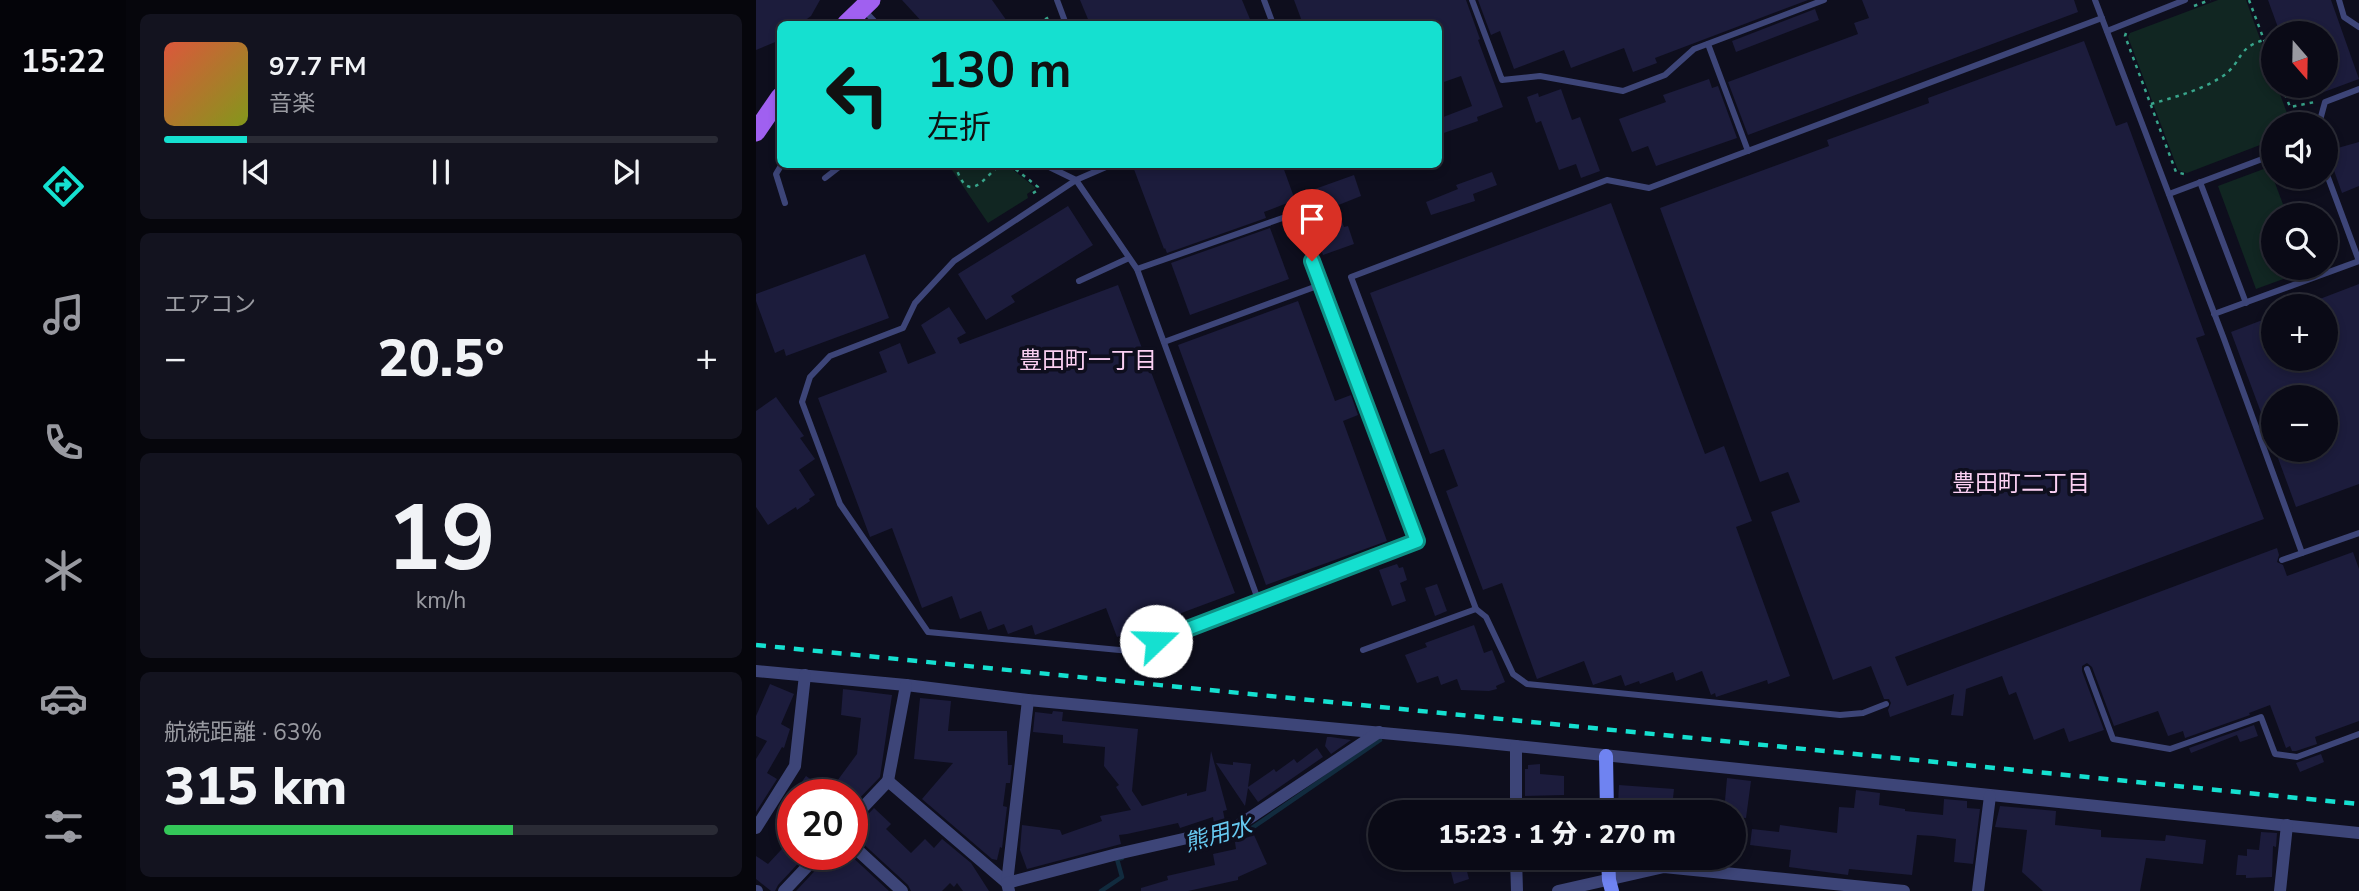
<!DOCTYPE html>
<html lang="ja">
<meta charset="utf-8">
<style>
body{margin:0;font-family:"Nunito Sans","Noto Sans JP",sans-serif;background:#13131f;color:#f1f3f6;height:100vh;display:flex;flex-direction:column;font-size:26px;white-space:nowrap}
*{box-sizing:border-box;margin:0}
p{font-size:23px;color:#999aa1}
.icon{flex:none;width:38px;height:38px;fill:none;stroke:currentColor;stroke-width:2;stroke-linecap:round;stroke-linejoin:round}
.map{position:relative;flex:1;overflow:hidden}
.panel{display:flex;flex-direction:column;gap:14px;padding:14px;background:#06060c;width:630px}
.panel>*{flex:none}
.top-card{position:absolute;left:21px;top:21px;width:665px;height:147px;border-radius:10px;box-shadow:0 4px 10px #0003,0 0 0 2px #2a2b35;background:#15e0d0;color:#111;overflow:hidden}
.needle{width:46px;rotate:160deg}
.tools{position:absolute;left:1505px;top:21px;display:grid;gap:14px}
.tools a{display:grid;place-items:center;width:77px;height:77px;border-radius:50%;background:#0a0a16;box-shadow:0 4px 10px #0003,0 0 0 2px #2a2b35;font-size:35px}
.speed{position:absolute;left:21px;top:779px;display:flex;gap:14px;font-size:35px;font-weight:700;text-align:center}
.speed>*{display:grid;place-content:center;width:91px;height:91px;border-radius:50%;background:#0a0a16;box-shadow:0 4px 10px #0003,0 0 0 2px #2a2b35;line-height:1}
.speed .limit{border:10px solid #d22;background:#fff;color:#111}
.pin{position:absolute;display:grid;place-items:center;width:60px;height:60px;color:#fff;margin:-72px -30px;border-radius:50% 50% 50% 0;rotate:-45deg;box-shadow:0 0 7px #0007}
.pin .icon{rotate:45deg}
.me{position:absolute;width:77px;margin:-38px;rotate:69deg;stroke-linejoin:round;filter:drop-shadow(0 0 5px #0008)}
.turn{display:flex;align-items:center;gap:24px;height:147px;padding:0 35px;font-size:32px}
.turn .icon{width:91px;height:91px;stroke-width:2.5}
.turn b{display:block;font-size:49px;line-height:60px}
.big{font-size:52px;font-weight:800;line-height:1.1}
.panel .card{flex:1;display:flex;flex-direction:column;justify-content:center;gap:10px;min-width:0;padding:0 24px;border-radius:10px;background:#13131f}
.panel .dial{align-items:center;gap:0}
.dial b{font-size:91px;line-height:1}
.song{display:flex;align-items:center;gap:21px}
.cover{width:84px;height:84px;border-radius:10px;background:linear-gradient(135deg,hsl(10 70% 55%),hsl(70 70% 35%))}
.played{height:7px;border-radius:4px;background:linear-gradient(90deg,#15e0d0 15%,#2a2b35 15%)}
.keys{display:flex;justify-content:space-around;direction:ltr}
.heat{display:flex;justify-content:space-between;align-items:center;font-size:38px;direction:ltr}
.charge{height:10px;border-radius:5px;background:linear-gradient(90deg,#34c759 63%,#2a2b35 0)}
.trip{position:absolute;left:612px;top:800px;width:378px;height:70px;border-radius:35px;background:#0a0a16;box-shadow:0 4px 10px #0003,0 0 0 2px #2a2b35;font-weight:800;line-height:70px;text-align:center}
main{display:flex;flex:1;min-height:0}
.menu{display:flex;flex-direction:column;width:126px;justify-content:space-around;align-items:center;background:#040409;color:#999aa1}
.menu .icon{width:49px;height:49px}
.menu .selected{color:#15e0d0}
.menu b{font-size:32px;color:#f1f3f6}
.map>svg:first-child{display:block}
</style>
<main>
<nav class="menu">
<b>15:22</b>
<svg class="icon selected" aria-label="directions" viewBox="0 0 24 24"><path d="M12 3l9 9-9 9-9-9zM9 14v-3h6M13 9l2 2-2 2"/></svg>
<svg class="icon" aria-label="music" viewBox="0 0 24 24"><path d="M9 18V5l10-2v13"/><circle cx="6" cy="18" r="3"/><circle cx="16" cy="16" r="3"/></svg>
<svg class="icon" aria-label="phone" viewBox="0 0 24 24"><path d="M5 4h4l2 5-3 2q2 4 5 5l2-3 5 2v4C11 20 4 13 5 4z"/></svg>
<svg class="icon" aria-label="climate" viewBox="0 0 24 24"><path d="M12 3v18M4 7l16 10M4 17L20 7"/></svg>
<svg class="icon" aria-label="car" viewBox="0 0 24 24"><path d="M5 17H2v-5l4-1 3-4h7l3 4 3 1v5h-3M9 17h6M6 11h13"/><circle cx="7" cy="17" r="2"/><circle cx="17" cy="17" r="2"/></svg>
<svg class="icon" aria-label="filters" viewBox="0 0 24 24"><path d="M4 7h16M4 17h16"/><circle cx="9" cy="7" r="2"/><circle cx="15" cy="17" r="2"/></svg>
</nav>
<section class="panel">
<div class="card">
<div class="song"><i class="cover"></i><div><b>97.7 FM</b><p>音楽</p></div></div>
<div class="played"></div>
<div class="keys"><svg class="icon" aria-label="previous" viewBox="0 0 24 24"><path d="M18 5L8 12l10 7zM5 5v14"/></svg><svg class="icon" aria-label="pause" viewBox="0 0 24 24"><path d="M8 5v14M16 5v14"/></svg><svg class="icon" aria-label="next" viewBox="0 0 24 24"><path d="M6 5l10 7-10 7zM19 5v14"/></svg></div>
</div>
<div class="card"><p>エアコン</p>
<div class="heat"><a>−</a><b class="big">20.5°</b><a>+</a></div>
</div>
<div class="card dial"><b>19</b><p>km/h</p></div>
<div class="card"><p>航続距離 · 63%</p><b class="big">315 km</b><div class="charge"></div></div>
</section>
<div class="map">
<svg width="1603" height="891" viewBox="0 0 1603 891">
<rect width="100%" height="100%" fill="#0e0e1d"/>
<!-- green -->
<g fill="#112622">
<polygon points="1462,0 1490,0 1517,75 1517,86 1521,86 1535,124 1517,124 1517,140 1431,173 1422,170 1372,37 1374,33"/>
<polygon points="171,165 251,165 280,188 271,194 272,198 232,223 196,170 172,167"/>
<polygon points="1513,167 1531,215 1517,215 1517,268 1551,268 1552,270 1500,289 1462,186"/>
</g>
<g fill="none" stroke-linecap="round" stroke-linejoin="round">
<!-- stream -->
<g stroke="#112b3e" stroke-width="4.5">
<polyline points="480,833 493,830 624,740"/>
<polyline points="345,891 366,877 361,859 366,858"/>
</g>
</g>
<!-- building -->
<g fill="#1c1c3c">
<polygon points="0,0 64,0 55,16 44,24 24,24 24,40 0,50"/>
<polygon points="146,0 236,0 253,24 168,24"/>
<polygon points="324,0 486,0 496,24 334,24"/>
<polygon points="538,0 710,0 724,39 722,40 747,107 721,117 722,121 682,135 682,119 716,106 705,76 682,84 682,24 547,24"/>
<polygon points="722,0 1052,0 899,58 901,63 877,72 868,48 815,68 808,50 758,69 744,31 735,35"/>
<polygon points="1106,0 1318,0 1322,12 992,135 972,82 1102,34 1098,23 1113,18"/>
<polygon points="1512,0 1575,0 1603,79 1549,99 1544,86 1570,86 1570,33 1524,33"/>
<polygon points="1059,9 1063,20 980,52 976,41"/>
<polygon points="1328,41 1360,126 1371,122 1449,335 1440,338 1508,519 1139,657 1151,686 1521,548 1523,555 1521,562 1527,565 1531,576 1597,552 1603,569 1603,721 1559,737 1561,744 1540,751 1536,751 1534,746 1530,748 1514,705 1493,713 1494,715 1429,738 1427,731 1412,736 1402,711 1358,726 1336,667 1331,663 1326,666 1326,671 1348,730 1313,742 1308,728 1278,740 1260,692 1253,695 1246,676 1210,689 1207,716 1195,715 1198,694 1134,717 1132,710 1135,703 1133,699 1128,699 1115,666 1077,680 1015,512 1044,502 1032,472 1004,482 904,208 1073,146 1071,140 1173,103 1172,98"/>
<polygon points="953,79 956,88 962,86 981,138 900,166 892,146 876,152 863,119 910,102 907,95"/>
<polygon points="805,89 816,120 824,117 844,171 825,178 820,164 803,170 785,121 780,123 771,97 782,93 783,97"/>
<polygon points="1603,142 1603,186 1586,193 1571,151"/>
<polygon points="376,164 526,164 539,200 508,212 510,218 411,253 409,248 408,249"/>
<polygon points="736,172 741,185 717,194 719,201 675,215 670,202 702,189 700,185"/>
<polygon points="598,175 605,196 580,206 588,227 592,226 598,244 567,255 545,194"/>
<polygon points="855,203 949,454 968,446 996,521 980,527 1034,676 1012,684 1011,680 960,697 959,693 955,695 946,671 920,681 917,672 884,684 883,681 869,686 865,675 837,685 828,661 781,679 746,583 727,590 690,491 702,486 688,449 674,454 614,293"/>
<polygon points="312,206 337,245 255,296 259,302 230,320 202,274"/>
<polygon points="514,228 533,279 434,315 415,263"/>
<polygon points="109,254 133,318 30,356 28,349 19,353 0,301 0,294"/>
<polygon points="1603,284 1603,484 1540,507 1519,450 1570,450 1570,397 1517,397 1516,442 1475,332 1517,316 1517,359 1570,359 1570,306 1548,305"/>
<polygon points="362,285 479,593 361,637 350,608 279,635 276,625 252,634 248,624 232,630 225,611 204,619 196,596 166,608 136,528 114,537 62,398 131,372 123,352 144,343 152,364 180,353 165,325 193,307 210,333 201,338 204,344"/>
<polygon points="542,301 579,401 595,395 602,415 587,421 631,541 510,585 422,345"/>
<polygon points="20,397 48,436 44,438 59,459 43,470 59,495 53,499 54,501 41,510 40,507 12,525 0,507 0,411"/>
<polygon points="641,564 643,568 647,567 651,580 644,583 650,601 636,606 623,570"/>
<polygon points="681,584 691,611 679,616 669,588"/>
<polygon points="718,625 728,653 736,650 749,682 740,686 741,689 733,691 705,690 701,679 685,685 682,676 661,683 649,655 671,647 669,643"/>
<polygon points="14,684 38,694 25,724 34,729 28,748 26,747 11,773 21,779 0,812 0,759 11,741 0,736 0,716"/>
<polygon points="87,689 136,695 124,777 96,806 96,794 37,794 50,776 73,792 101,754 105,718 85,715"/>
<polygon points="164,698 195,701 192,731 251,731 252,765 256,765 254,783 250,783 247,806 251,807 246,848 244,847 241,860 236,859 166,799 197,763 158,759"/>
<polygon points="297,711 307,712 306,721 382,729 376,791 386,806 431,793 431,796 450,791 455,751 471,810 467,811 469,821 458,823 457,817 424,828 422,823 371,834 363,835 365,844 271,869 264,850 266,825 304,830 306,835 346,821 344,816 375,810 360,787 363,785 348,766 349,747 307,743 307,735 277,732 279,712 296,714"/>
<polygon points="1498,725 1502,736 1484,742 1481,735 1435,753 1433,748"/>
<polygon points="571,737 575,737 595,740 575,754 569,746"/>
<polygon points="561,748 567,757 502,802 492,788 489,806 460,763 477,765 477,762 495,764 492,787 518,769 520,772 538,759 541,763"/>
<polygon points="1565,754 1568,762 1544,772 1540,763"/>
<polygon points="784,764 784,774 808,776 808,795 769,796 769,769 772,769 772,765"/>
<polygon points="971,778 995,781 990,818 978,817 978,812 968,812"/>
<polygon points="863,785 918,789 916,808 862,804"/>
<polygon points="1100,790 1124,793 1123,805 1149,809 1149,811 1187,815 1188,799 1211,801 1211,808 1224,809 1217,864 1198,862 1200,839 1177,836 1161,835 1156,875 1093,869 1092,875 1033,867 1035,850 994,845 996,829 1023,832 1024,825 1081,833 1083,807 1098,808"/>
<polygon points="37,802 37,832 23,823"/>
<polygon points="1244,806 1300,811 1299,825 1345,830 1345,837 1409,841 1410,835 1450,840 1447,864 1390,858 1384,891 1287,891 1266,872 1271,830 1239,827"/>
<polygon points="118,808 135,824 130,829 155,853 169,839 178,848 186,839 215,863 233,891 207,891 201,883 198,887 194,883 186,891 155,891 152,885 102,839 96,836 96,828 102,825"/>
<polygon points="1505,832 1521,833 1520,847 1517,846 1516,877 1490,878 1490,875 1480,875 1482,855 1491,856 1491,849 1503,850"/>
<polygon points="498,835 511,864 482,877 482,880 432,891 385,891 385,888 412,880 411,876 459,865 457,854 480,849 479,842"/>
<polygon points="37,837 37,854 51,854 22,885 19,891 15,891 0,879 0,856 12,864"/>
<polygon points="72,854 93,854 133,891 40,891 69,860"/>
<polygon points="684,858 720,858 720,861 709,864 713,879 698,884 694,868 687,870"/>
</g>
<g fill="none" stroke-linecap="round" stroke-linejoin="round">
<!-- path -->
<g stroke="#38a58b" stroke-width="2.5" stroke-dasharray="3.5 5" stroke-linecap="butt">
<polyline points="1493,0 1517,64"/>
<polyline points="1438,6 1454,0"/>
<polyline points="282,24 296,15"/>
<polyline points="1370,33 1369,36 1420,172 1432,175"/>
<polyline points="1526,86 1534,107 1559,102"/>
<path d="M1395,104C1419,97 1446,90 1467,76C1487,62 1480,48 1508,40"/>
<path d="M199,164C212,208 227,178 245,164"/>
<polyline points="253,164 282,187 282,190 274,195"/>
</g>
<!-- lane -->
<g stroke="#3d4578" stroke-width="6">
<polyline points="301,0 310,24"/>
<polyline points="508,0 517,24"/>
<polyline points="716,0 746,80 784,76 867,91 909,75 938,49 1068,0"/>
<polyline points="1339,0 1468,339 1546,553"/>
<polyline points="1583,0 1588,17 1603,27"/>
<polyline points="107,9 121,24"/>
<polyline points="1351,31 1429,0"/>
<polyline points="952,44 992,151"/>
<polyline points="1563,124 1569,102 1603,89"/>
<polyline points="26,164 20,174 29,203"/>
<polyline points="287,164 320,180 381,269 503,602"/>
<polyline points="357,164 320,180 198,261 159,303 147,328 74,356 54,377 46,402 84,504 172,632 374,651 661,541 538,214 381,269"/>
<polyline points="1570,172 1603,261"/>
<polyline points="69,178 87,164"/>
<polyline points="1444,182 1490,303"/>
<polyline points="1413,194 1517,155"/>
<polyline points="323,281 373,258"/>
<polyline points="1458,314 1603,261"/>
<polyline points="408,342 564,285"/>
<polyline points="1526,560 1603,533"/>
<polyline points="607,650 720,609"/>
<polyline points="1331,669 1357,739 1414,749 1505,717 1519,754 1541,757 1603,734"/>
<polyline points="1130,704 1107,713 1084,715 771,684 757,674 730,617 720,609 595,277 851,180 893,188 1346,18"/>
</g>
<!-- street -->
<g stroke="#3d4578" stroke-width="12">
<polyline points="0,671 150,685 272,700 702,740 1603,833"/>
<polyline points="760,746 760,812"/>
<polyline points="132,781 150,685"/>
<polyline points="96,819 132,781 251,883"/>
<polyline points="0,828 39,766 49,675"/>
<polyline points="96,845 146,891"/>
<polyline points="760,858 761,891"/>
<polyline points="251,883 272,700"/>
<polyline points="0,891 1,891"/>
<polyline points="28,891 63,854"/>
<polyline points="253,891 251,883 361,854 480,827 623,732"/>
<polyline points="802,891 908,867 1148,891"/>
<polyline points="1222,891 1234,796"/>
<polyline points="1524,891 1531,825"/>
</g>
<!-- secondary -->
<g stroke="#6f83f1" stroke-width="14">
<polyline points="850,756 851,812"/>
<polyline points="852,858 853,880 856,891"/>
</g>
<!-- primary -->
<g stroke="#a060f0" stroke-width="19">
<polyline points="90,24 115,0"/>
<polyline points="0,132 24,97"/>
</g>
<!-- rail -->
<polyline stroke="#15e0d0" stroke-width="4.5" stroke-dasharray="10 9" stroke-linecap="butt" points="0,645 1603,804"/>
</g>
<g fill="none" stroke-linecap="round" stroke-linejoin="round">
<defs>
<polyline id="route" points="400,641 661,541 556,261"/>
</defs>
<!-- route casing -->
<use href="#route" stroke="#0e9287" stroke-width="18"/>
<!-- route -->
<use href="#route" stroke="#15e0d0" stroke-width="12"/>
</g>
<g text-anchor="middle" stroke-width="7" stroke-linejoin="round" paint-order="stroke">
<!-- neighbourhood labels -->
<g font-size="23" fill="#fbd0f3" stroke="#0e0e1d">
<text x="332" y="368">豊田町一丁目</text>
<text x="1265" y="491">豊田町二丁目</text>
</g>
<!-- water labels -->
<g font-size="23" font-style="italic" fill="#66c9f0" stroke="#0e0e1d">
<text transform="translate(462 834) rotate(-16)" y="8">熊用水</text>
</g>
</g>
</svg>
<div class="tools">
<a><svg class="needle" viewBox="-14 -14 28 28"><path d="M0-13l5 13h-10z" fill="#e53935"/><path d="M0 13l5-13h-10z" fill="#999aa1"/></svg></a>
<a><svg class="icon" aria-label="sound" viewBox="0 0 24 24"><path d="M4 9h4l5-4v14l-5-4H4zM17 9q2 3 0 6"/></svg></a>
<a><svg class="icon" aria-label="search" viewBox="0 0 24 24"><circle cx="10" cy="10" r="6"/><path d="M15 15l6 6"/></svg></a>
<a>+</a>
<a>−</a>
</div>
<div class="speed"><div class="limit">20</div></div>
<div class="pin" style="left:556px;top:261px;background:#d93025"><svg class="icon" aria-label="arrive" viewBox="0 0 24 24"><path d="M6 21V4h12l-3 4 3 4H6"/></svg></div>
<svg class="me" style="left:400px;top:641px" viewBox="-20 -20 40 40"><circle r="19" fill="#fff"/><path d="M0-13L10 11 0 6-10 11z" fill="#15e0d0"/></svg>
<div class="trip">15:23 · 1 分 · 270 m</div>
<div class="top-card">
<div class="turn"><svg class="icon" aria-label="left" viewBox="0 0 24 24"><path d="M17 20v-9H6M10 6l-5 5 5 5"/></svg><div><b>130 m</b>左折</div></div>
</div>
</div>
</main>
